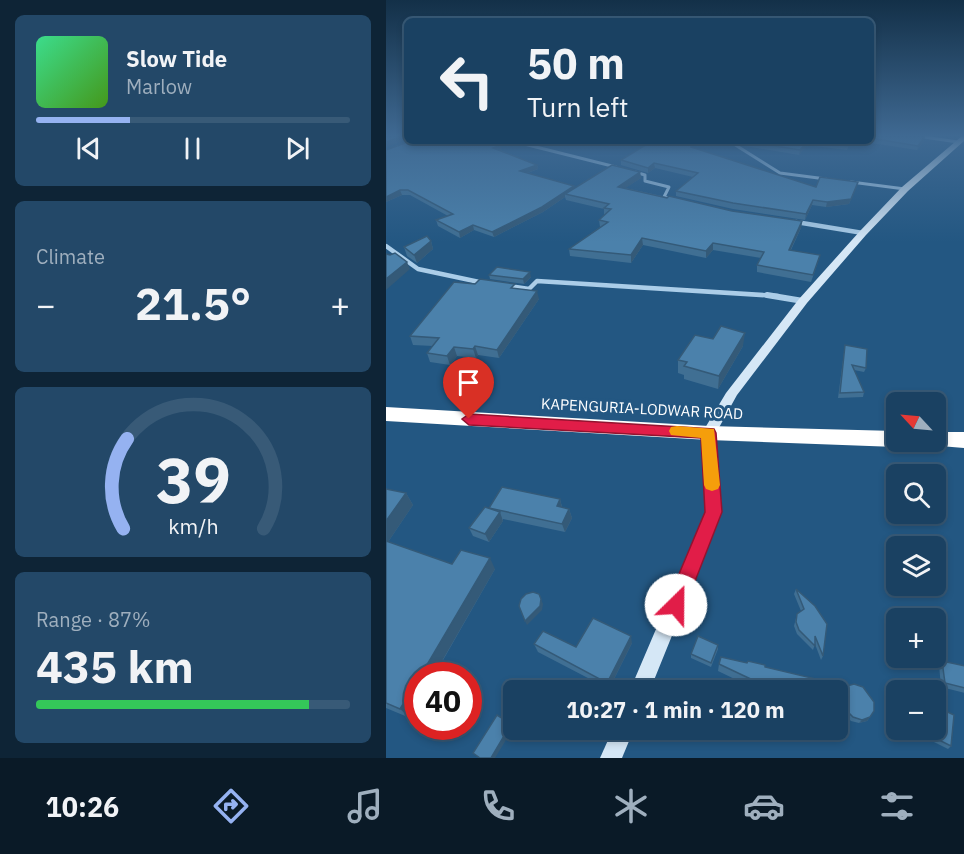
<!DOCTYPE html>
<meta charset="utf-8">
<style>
body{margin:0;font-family:"IBM Plex Sans",sans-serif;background:#234868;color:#f1f3f6;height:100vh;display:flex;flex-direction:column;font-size:22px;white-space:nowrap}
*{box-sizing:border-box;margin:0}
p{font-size:20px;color:#9fafbe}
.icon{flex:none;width:33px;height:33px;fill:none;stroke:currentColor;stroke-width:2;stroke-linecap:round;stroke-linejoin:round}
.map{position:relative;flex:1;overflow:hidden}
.details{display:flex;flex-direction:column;gap:15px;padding:15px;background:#0e2436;width:386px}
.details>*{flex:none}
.hud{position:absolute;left:18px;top:18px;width:470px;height:126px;border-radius:9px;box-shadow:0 3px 9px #0003,0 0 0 2px #385a77;background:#1a4162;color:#f1f3f6;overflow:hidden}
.needle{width:39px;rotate:296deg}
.buttons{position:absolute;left:500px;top:392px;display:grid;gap:12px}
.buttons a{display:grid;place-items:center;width:60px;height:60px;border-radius:9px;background:#1a4162;box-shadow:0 3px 9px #0003,0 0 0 2px #385a77;font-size:30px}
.speed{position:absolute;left:18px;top:662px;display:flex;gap:12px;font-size:30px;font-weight:700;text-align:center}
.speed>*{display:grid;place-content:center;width:78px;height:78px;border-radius:50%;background:#1a4162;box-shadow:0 3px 9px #0003,0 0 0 2px #385a77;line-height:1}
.speed .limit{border:9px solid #d22;background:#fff;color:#111}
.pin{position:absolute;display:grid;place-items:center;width:51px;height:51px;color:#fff;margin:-62px -26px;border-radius:50% 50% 50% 0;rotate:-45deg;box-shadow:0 0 6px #0007}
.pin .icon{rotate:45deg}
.me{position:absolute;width:66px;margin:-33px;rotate:23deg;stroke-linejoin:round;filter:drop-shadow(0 0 4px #0008)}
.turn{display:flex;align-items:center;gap:21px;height:126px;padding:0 24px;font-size:27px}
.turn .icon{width:78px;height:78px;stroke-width:2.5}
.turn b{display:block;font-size:42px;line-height:51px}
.big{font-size:45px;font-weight:700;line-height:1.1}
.details .tile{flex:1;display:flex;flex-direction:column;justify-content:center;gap:9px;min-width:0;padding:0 21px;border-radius:9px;background:#234868}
.details .dial{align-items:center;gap:0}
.dial svg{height:156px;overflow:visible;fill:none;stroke:#385a77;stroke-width:7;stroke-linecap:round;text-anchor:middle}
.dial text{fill:#f1f3f6;stroke:none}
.song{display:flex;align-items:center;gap:18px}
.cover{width:72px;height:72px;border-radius:9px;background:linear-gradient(135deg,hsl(150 70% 55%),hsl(100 70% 35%))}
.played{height:6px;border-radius:3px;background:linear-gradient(90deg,#95b2f1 30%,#385a77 30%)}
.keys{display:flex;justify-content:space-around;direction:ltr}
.heat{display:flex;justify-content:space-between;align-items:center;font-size:33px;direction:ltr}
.charge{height:9px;border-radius:4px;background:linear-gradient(90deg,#34c759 87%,#385a77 0)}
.trip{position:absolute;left:117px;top:680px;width:345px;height:60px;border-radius:9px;background:#1a4162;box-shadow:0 3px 9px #0003,0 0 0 2px #385a77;font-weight:700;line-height:60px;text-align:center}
.tabs{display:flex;height:96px;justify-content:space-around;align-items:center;background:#0a1a27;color:#9fafbe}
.tabs .icon{width:42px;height:42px}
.tabs .selected{color:#95b2f1}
.tabs b{font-size:27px;color:#f1f3f6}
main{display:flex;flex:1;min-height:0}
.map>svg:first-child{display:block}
</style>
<main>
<section class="details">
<div class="tile">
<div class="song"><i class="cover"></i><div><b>Slow Tide</b><p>Marlow</p></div></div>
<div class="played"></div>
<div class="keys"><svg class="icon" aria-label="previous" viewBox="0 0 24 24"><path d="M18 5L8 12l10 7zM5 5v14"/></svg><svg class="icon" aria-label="pause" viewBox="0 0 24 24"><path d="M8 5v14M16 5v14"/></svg><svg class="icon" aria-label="next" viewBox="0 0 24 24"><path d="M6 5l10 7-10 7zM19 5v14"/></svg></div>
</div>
<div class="tile"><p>Climate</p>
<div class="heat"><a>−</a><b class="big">21.5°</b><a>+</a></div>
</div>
<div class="tile dial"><svg viewBox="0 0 100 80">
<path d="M14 69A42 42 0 1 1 86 69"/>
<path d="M14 69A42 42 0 0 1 16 23" stroke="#95b2f1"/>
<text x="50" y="56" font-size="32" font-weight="700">39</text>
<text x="50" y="72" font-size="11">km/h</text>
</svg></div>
<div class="tile"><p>Range · 87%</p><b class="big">435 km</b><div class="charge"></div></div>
</section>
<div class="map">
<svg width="579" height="758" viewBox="0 0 579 758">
<rect width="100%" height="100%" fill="#235782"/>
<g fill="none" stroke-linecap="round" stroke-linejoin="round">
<!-- street-far2 -->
<g stroke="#abcde8" stroke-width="3">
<polyline points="531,136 572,142"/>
<polyline points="126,141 230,167"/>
<polyline points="343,141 394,173 440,179"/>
<polyline points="249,172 259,175 259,181 283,187 278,197 285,199"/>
<polyline points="465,182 519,189"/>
</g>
<!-- street-far1 -->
<g stroke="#abcde8" stroke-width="4.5">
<polyline points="410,222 477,233"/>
<polyline points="0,246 32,269 98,283"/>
<polyline points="123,286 143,289 151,281 392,296"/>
</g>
<!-- street -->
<polyline stroke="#abcde8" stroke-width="6" points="381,295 417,301"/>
<!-- secondary -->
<g fill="#d5e7f6" fill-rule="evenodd">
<polygon points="576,136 579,136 579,140 522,191 480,235 421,303 351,395 330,433 336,512 264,690 244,690 320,512 316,433 340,393 413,299 474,231 516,187"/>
<polygon points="227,729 248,729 236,758 214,758"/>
</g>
<!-- highway -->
<g fill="#fff" fill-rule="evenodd">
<polygon points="0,407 323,426 510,431 510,441 519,441 517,444 510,447 323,440 0,421"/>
<polygon points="549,432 579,432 579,448 542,445 539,441 549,441"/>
</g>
</g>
<!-- wall -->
<g fill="#406f93">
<polygon points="484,136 538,141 531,150 472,141 484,141"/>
<polygon points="24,141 102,141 100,141 115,150 114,150 151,165 152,169 142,173 188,186 188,188 254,172 255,178 239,188 346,211 416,221 415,228 405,250 432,262 425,282 371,272 371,265 375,258 327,250 320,258 257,245 245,263 184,256 183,249 214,227 213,220 220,215 218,214 218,209 180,200 179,197 157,212 108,237 88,230 74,238 52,226 50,220 62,216 24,195 16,195 0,202"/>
<polygon points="265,141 307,141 306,147 430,187 472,182 463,204 440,207 426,205 419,220 347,209 290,196 290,191 307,177 269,168 262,173 235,165 235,160 266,141"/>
<polygon points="323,141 341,141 340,144"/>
<polygon points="350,141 465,141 461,150 421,145 413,155 359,146"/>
<polygon points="45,241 47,249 31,263 21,256 18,247"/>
<polygon points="103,275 145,277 138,284 104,279"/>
<polygon points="130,289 153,299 113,358 92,355 90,358 71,356 64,365 44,362 41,353 47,346 27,345 24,336"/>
<polygon points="327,339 357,346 332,389 298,379 298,375 292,373 292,360"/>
<polygon points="459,345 480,368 478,372 468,370 478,392 477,397 452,398"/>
<polygon points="0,489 20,493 27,505 2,542 66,564 109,569 24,718 0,708"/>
<polygon points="174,499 176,507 183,509 186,518 179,532 117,519 117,521 103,542 87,536 83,528 104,509 103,508"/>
<polygon points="410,589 437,656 435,660 429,644 427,650 411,634 408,626 411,614 415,611 408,594"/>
<polygon points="246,643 223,689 152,652 148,644 190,647"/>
<polygon points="332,645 332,649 325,667 305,658 305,654"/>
<polygon points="556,661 579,666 579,693 555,687 553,665"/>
<polygon points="333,664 379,667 430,690 357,690 359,684 332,671"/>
<polygon points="461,686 484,717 481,721 473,723 465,721 458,714 452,700"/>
<polygon points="530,729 549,729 565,746 562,749 530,733"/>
</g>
<!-- shaded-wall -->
<g fill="#345a78">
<polygon points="17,136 21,136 21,139 0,147 0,142"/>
<polygon points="539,136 538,141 531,150 532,146"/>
<polygon points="422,141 421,145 413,155 414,150"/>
<polygon points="115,145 115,150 108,153 107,148"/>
<polygon points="268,163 269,168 262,173 262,168"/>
<polygon points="151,165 152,169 135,175 134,171"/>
<polygon points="254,172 255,178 232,193 232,187"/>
<polygon points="472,182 463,204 440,207 441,202"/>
<polygon points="188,186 188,191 179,194 179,197 157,212 108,237 106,232"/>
<polygon points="14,190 16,195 0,202 0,197"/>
<polygon points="427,200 426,205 419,220 420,214"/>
<polygon points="416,221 415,228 401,257 403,250"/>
<polygon points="87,225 88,230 74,238 73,232"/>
<polygon points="256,238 257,245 245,263 245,255"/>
<polygon points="45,241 47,249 31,263 28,255"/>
<polygon points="327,243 327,250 320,258 320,251"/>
<polygon points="21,262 24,269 0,290 0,279"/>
<polygon points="144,272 145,277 138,284 137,279"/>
<polygon points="151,291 153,299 113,358 111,350"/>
<polygon points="359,333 357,346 332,389 333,376"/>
<polygon points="89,346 92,355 90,358 87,349"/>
<polygon points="68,347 71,356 64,365 61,356"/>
<polygon points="20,493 27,505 0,545 0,521"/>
<polygon points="174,499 176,508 171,506"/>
<polygon points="183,509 186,518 179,532 176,524"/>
<polygon points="114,512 117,521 103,542 99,534"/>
<polygon points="104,558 109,569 48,675 35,675"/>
<polygon points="155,599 157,604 156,610 141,625 139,621"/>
<polygon points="245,636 246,643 223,689 221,683"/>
<polygon points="32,680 32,704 24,718 14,709"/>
<polygon points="484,717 481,721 473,723 476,720"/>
<polygon points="125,724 128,727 109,758 105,758"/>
</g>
<!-- building -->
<g fill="#4b81ab" stroke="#345a78" stroke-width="1.5">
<polygon points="0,136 17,136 0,142"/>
<polygon points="484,136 539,136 532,146 484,138"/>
<polygon points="24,141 99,141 115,145 107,148 151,165 134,171 188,186 156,207 106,232 87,225 73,232 50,220 67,214 22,190 14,190 0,197 0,150"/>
<polygon points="266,141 306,141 305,147 430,187 434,177 472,182 465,199 441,202 427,200 420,214 347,203 290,191 312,173 268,163 262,168 235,160"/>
<polygon points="357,141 422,141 414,150"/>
<polygon points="422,141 464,141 462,146"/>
<polygon points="226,165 254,172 232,187 281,198 283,196 346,211 416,221 403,250 434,255 427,275 371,265 378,252 327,243 320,251 256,238 245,255 183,249 222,222 213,220 225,209 218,208 223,204 179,194"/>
<polygon points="41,236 45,241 28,255 18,247"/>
<polygon points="9,253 21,262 0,279 0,254 4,255"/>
<polygon points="111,267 144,272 137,279 103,275"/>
<polygon points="94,279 129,284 125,288 151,291 111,350 89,346 87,349 68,347 61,356 41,353 53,338 24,336 68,282 89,284"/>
<polygon points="335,326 359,333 333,376 298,366 301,362 292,360 309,335 327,339"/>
<polygon points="459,345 481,349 480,368 466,365 478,392 454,393"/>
<polygon points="116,487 174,499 171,506 183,509 176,524 103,508"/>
<polygon points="0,489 20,493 0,521"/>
<polygon points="99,507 114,512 99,534 83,528"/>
<polygon points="0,541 66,564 75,550 104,558 35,675 32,675 32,680 14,709 0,703"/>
<polygon points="410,589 429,606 441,624 437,656 429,636 429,646 413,630 410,622 411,614 418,609"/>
<polygon points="147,592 153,594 155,599 154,606 139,621 133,606 135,599 140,594"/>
<polygon points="207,618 245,636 221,683 148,644 157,631 190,647"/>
<polygon points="312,636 332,645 325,663 305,654"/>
<polygon points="335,657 361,663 362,661 379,665 379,667 430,679 430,690 358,690 359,684 371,682 333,664"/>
<polygon points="556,661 579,666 579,688 559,683"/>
<polygon points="468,684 477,687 488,702 488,711 484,717 476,720 467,717 460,710 454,697 461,686"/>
<polygon points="549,706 568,715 565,746 533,730 549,729"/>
<polygon points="111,715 125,724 105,758 94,758 87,753"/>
</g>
<!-- sky -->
<linearGradient id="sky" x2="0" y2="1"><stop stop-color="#133048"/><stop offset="0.56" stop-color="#3f6992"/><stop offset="1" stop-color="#3f6992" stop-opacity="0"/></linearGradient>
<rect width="579" height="242" fill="url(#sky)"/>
<!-- route -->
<polygon fill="#e11d48" stroke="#92132f" stroke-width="1.5" points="83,414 328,429 330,433 336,512 297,612 290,615 283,612 280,605 319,512 315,438 83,425 76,419"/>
<!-- slow -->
<polygon fill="#f59e0b" points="291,426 328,429 334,485 332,489 326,491 320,489 318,485 315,438 285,435 283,431 285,427"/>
<g text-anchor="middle" stroke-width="6" stroke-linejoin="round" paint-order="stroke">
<!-- street labels -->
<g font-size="15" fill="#fff" stroke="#235782">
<text transform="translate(256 409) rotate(3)" y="5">KAPENGURIA-LODWAR ROAD</text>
</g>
</g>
</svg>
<div class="buttons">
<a><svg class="needle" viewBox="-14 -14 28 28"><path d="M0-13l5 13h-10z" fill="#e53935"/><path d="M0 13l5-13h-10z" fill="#9fafbe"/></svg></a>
<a><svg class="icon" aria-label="search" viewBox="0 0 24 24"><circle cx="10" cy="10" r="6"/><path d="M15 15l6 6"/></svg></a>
<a><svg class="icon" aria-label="layers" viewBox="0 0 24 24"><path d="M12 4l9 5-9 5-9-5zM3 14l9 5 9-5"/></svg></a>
<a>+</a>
<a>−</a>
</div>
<div class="speed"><div class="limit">40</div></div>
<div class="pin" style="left:83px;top:419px;background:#d93025"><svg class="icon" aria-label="arrive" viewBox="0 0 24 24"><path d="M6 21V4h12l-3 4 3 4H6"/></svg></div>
<svg class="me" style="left:290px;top:605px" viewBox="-20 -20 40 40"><circle r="19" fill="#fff"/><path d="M0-13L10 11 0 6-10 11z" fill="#e11d48"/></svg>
<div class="trip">10:27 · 1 min · 120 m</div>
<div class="hud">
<div class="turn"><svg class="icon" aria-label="left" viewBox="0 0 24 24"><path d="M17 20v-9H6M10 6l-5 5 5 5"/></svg><div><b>50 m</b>Turn left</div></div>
</div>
</div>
</main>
<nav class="tabs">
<b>10:26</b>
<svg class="icon selected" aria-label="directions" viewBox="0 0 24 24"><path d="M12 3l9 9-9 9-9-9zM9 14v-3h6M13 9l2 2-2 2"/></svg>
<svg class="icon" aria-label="music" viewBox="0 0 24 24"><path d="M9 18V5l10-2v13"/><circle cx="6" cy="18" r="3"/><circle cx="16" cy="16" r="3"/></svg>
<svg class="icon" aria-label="phone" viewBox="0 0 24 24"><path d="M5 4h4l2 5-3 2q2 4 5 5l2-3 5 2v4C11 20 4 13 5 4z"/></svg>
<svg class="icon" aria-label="climate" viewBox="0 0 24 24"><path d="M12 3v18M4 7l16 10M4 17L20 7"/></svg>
<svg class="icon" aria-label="car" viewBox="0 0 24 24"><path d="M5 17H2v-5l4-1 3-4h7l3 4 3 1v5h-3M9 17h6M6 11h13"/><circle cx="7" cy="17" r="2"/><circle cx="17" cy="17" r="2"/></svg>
<svg class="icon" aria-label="filters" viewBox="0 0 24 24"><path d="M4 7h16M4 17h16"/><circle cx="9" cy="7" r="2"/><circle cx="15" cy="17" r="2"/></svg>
</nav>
